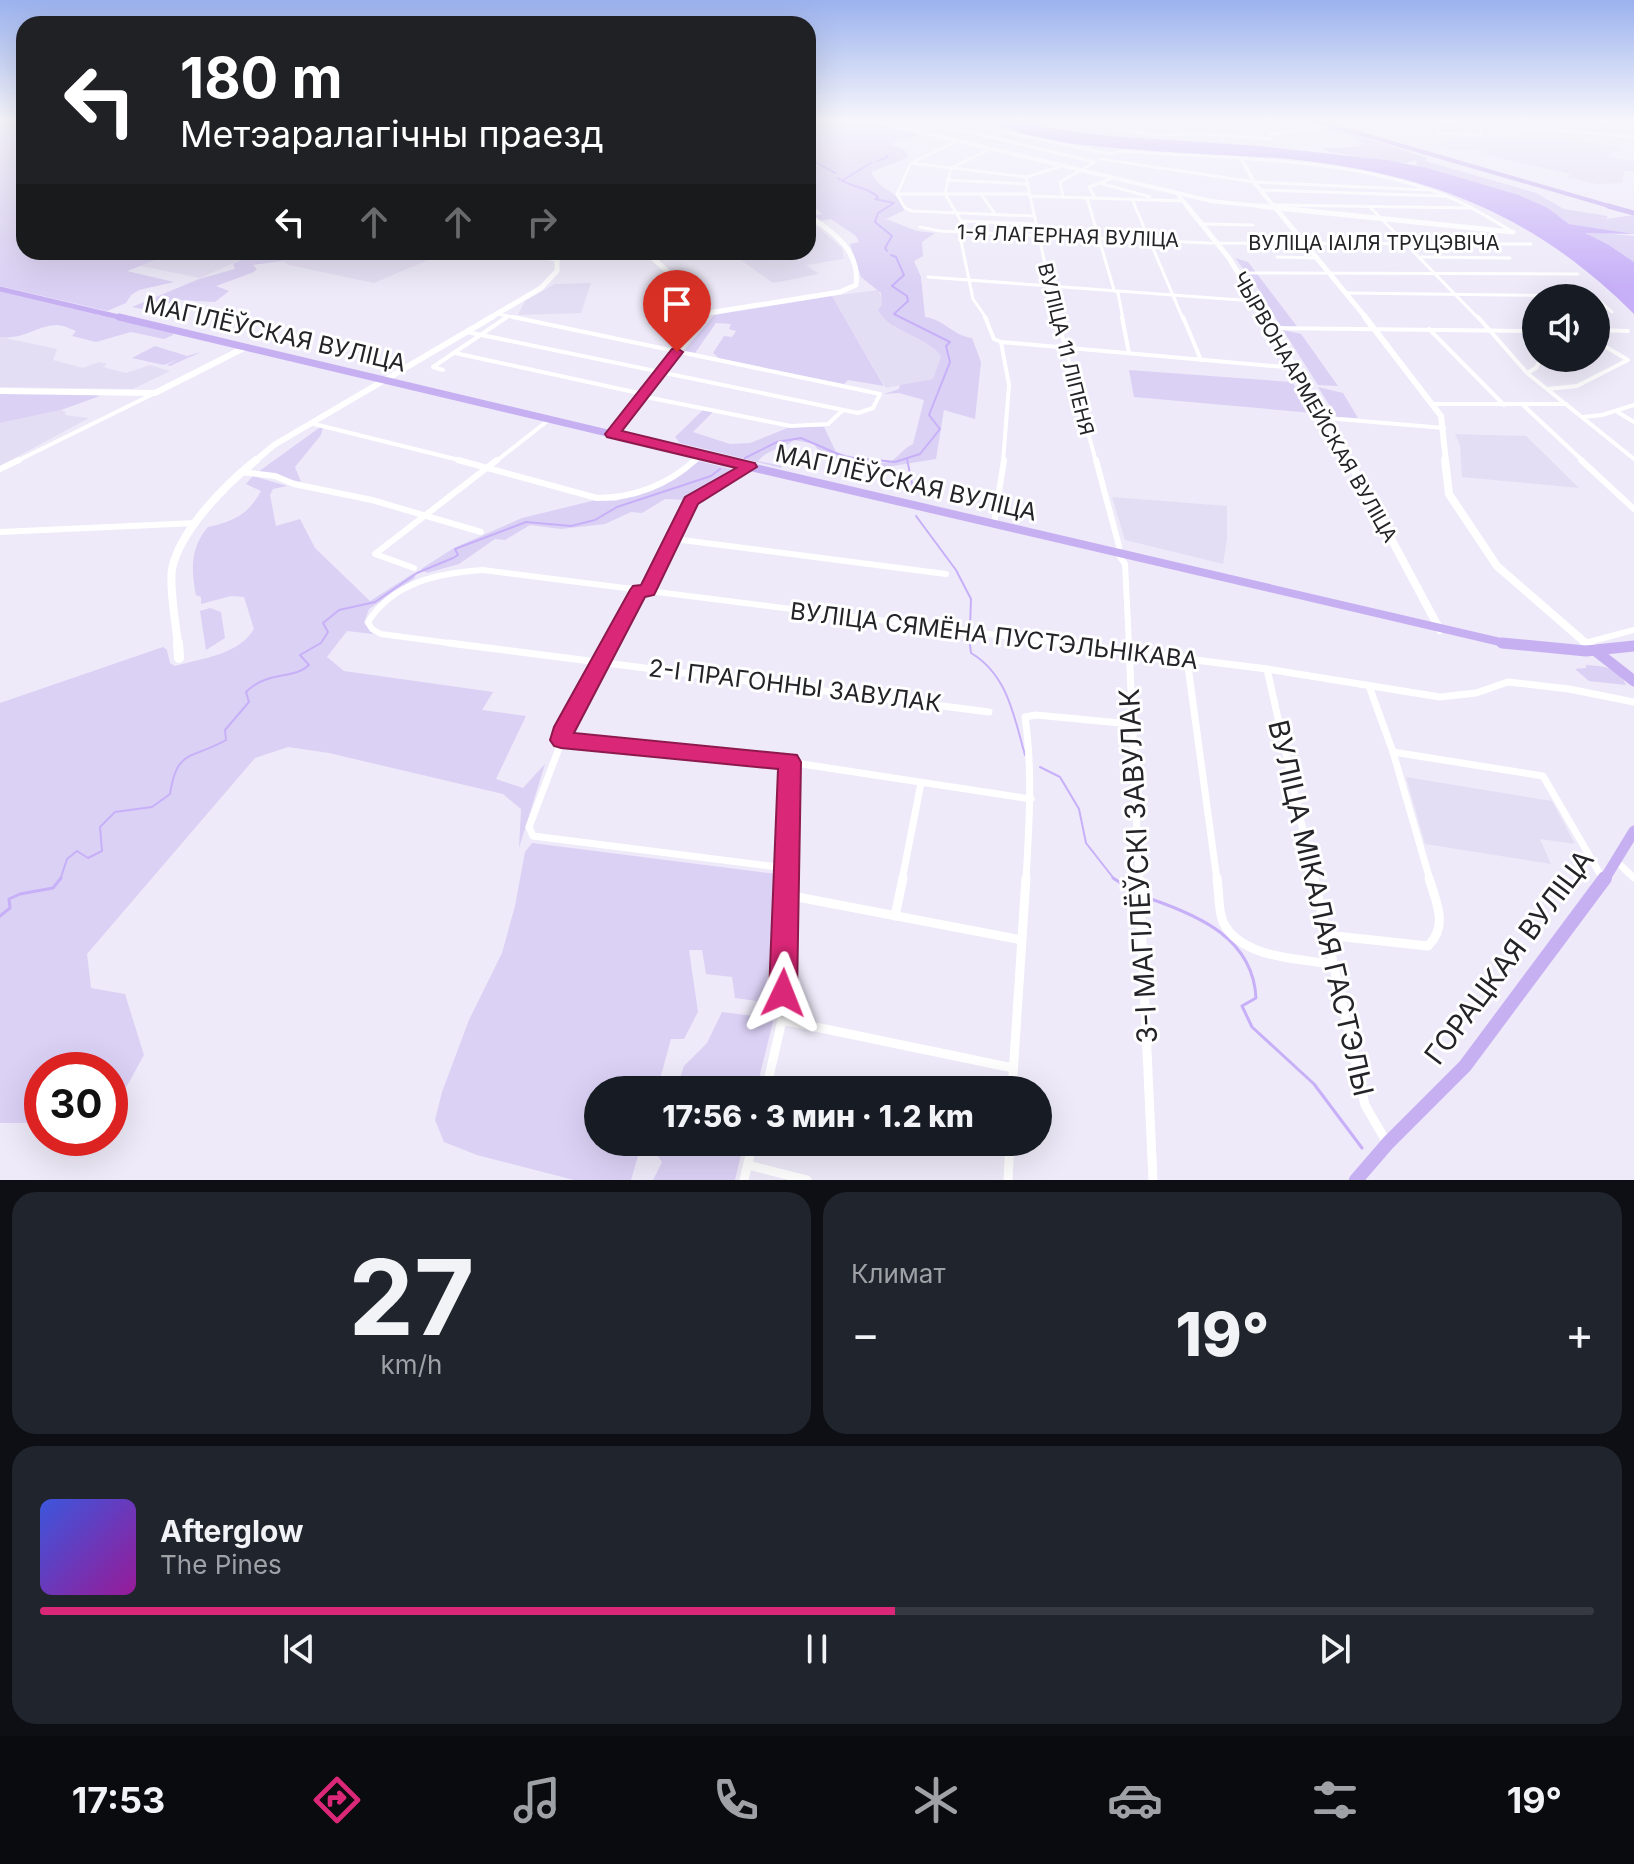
<!DOCTYPE html>
<html lang="ru">
<meta charset="utf-8">
<style>
body{margin:0;font-family:Inter,sans-serif;background:#20242c;color:#f1f3f6;height:100vh;display:flex;flex-direction:column;font-size:30px;white-space:nowrap}
*{box-sizing:border-box;margin:0}
p{font-size:26px;color:#9ea1a6}
.icon{flex:none;width:44px;height:44px;fill:none;stroke:currentColor;stroke-width:2;stroke-linecap:round;stroke-linejoin:round}
.map{position:relative;height:1180px;overflow:hidden}
.sheet{display:flex;flex-direction:column;gap:12px;padding:12px;background:#0d0f14;flex:1}
.sheet>*{flex:none}
.banner{position:absolute;left:16px;top:16px;width:800px;height:244px;border-radius:24px;box-shadow:0 8px 32px #0002;background:#202124;color:#fff;overflow:hidden}
.buttons{position:absolute;left:1522px;top:284px;display:grid;gap:16px}
.buttons a{display:grid;place-items:center;width:88px;height:88px;border-radius:50%;background:#171b24;box-shadow:0 8px 32px #0002;font-size:40px}
.speed{position:absolute;left:24px;top:1052px;display:flex;gap:16px;font-size:40px;font-weight:700;text-align:center}
.speed>*{display:grid;place-content:center;width:104px;height:104px;border-radius:50%;background:#171b24;box-shadow:0 8px 32px #0002;line-height:1}
.speed .limit{border:12px solid #d22;background:#fff;color:#111}
.pin{position:absolute;display:grid;place-items:center;width:68px;height:68px;color:#fff;margin:-82px -34px;border-radius:50% 50% 50% 0;rotate:-45deg;box-shadow:0 0 8px #0007}
.pin .icon{rotate:45deg}
.me{position:absolute;width:88px;margin:-44px;rotate:2deg;stroke-linejoin:round;filter:drop-shadow(0 0 6px #0008)}
.turn{display:flex;align-items:center;gap:28px;height:168px;padding:0 32px;font-size:36px}
.turn .icon{width:104px;height:104px;stroke-width:2.5}
.turn b{display:block;font-size:56px;line-height:68px}
.lanes{display:flex;align-items:center;height:76px;padding:0 32px;background:#0003;justify-content:center;gap:40px;direction:ltr}
.lanes .off{opacity:.35}
.big{font-size:60px;font-weight:800;line-height:1.1}
.sheet .tile{flex:1;display:flex;flex-direction:column;justify-content:center;gap:12px;min-width:0;padding:0 28px;border-radius:24px;background:#20242c}
.sheet .dial{align-items:center;gap:0}
.dial b{font-size:104px;line-height:1}
.song{display:flex;align-items:center;gap:24px}
.cover{width:96px;height:96px;border-radius:12px;background:linear-gradient(135deg,hsl(230 70% 55%),hsl(300 70% 35%))}
.played{height:8px;border-radius:4px;background:linear-gradient(90deg,#db2777 55%,#363941 55%)}
.keys{display:flex;justify-content:space-around;direction:ltr}
.heat{display:flex;justify-content:space-between;align-items:center;font-size:44px;direction:ltr}
.sheet .tiles{flex:1;display:grid;gap:12px;grid-template-columns:1fr 1fr}
.tile:last-child{grid-column:span 2}
.trip{position:absolute;left:584px;top:1076px;width:468px;height:80px;border-radius:40px;background:#171b24;box-shadow:0 8px 32px #0002;font-weight:800;line-height:80px;text-align:center}
.menu{display:flex;height:128px;justify-content:space-around;align-items:center;background:#090b0e;color:#9ea1a6}
.menu .icon{width:56px;height:56px}
.menu .active{color:#db2777}
.menu b{font-size:36px;color:#f1f3f6}
.map>svg:first-child{display:block}
</style>
<div class="map">
<svg width="1634" height="1180" viewBox="0 0 1634 1180">
<rect width="100%" height="100%" fill="#eeeaf9"/>
<!-- built -->
<g fill="#e4def4">
<polygon points="1461,137 1590,142 1620,148 1623,150 1611,151 1611,156 1608,157 1634,161 1634,171 1625,171 1621,183 1597,184 1566,177 1571,174 1476,153 1489,149 1455,151 1434,145"/>
<polygon points="817,227 842,248 844,259 806,265 819,274 773,283 730,252 808,252 808,229"/>
<polygon points="177,252 251,252 256,253 200,278 141,266"/>
<polygon points="265,252 447,252 374,283 289,265"/>
<polygon points="591,283 581,313 518,315 525,301 555,284"/>
<polygon points="878,290 894,327 924,340 941,356 933,379 886,388 832,296"/>
<polygon points="0,337 57,349 53,360 83,368 99,362 107,364 103,367 126,373 150,365 170,371 133,389 0,387"/>
<polygon points="61,410 66,412 65,415 89,418 0,466 0,423"/>
<polygon points="1455,434 1526,436 1579,488 1462,477 1460,445"/>
<polygon points="1112,497 1227,506 1227,539 1223,564 1125,540"/>
<polygon points="1406,777 1552,801 1575,844 1540,839 1551,864 1425,844"/>
</g>
<!-- green -->
<g fill="#dbd1f5">
<polygon points="13,120 24,120 24,252 177,252 127,271 174,282 139,290 131,295 126,303 107,311 0,286 0,123"/>
<path d="M856,120L919,134L890,144L904,149L909,157L871,172C879,191 894,188 907,209L886,219L917,231L935,233L922,242L923,256L914,261L921,277L925,317C943,319 954,336 972,338L981,362L975,419L944,410L936,459L880,468L821,455L814,444L794,440C782,450 769,448 758,461L782,466L781,468L680,443L675,437L703,410L713,412L693,432L730,444L750,443L790,427H824L836,452C851,455 879,469 893,460C900,455 904,448 913,444L924,400L899,393L884,394L899,389L900,385L933,379L941,356C922,333 890,333 878,310L882,305L881,293L861,277L850,244L859,242L856,236L831,219L819,221L812,216L822,214L808,202V121L843,126Z"/>
<polygon points="1330,126 1427,158 1425,161 1536,193 1564,209 1608,216 1606,219 1634,215 1634,234 1569,224 1548,208 1519,195 1417,166 1416,160 1405,163 1330,152 1322,148 1357,147 1363,144 1355,137 1315,128"/>
<polygon points="1591,232 1634,236 1634,262 1609,245 1585,234"/>
<polygon points="251,252 265,252 283,261 253,265 257,269 254,272 216,286 229,291 215,302 181,300 142,309 132,307 199,279 235,269 233,264 255,253"/>
<polygon points="1235,258 1248,262 1299,329 1281,327 1258,288"/>
<path d="M0,291L173,333V335L164,339L131,332L96,342L72,336L76,331C71,329 63,325 57,325C38,325 24,340 0,337Z"/>
<polygon points="832,296 884,386 848,380 844,384 720,359 713,353 724,336 732,337 736,331 729,329 731,324 716,323 695,353 684,351 714,315"/>
<polygon points="1283,330 1301,334 1338,386 1318,385"/>
<polygon points="155,346 187,356 201,352 170,366 167,365 179,359 164,365 132,358"/>
<polygon points="1129,370 1292,382 1313,413 1134,397"/>
<polygon points="1318,387 1343,393 1358,418 1337,417"/>
<polygon points="0,393 95,395 100,396 61,410 0,423"/>
<polygon points="319,428 323,428 321,435 295,467 301,482 258,472"/>
<polygon points="699,461 735,470 687,500 665,499 642,513 631,512 605,524 561,529 530,525 505,540 495,539 459,564 427,573 421,569 454,548 522,518 596,500 616,501 681,475"/>
<path d="M253,476L287,486L273,489L270,495L276,526L300,519L315,548L370,601L414,573L415,578L369,609L364,623L373,634L347,631L327,657L344,671L493,692L482,710L526,716L496,779L523,788L545,764L519,848L521,809L503,794L329,753L288,747L255,758L87,954L91,988L125,994L144,1055L123,1093L110,1099V1070H42V1123H0V703L163,647L167,650L170,663L175,666C203,658 238,655 254,629L244,597L231,596L201,604V597L196,595C191,570 190,548 208,527C234,521 248,515 261,491L246,484Z"/>
<polygon points="210,608 221,612 225,638 206,650 200,611"/>
<path d="M1586,665C1603,666 1618,667 1626,685L1589,681L1575,669L1586,668Z"/>
<polygon points="532,843 776,874 767,990 773,1022 756,1090 676,1090 684,1066 707,1043 722,1012 754,1016 757,1001 735,998 732,977 706,974 702,950 689,950 698,1012 684,1039 671,1039 657,1090 598,1090 598,1142 642,1142 631,1180 574,1180 477,1155 444,1142 435,1120 442,1092 469,1020 502,953 515,906 525,852"/>
<polygon points="661,1142 744,1142 735,1180 653,1180 662,1162 657,1155"/>
</g>
<!-- water -->
<path fill="#c7b0f8" d="M987,120H1023L1054,129L1111,136L1259,146L1387,160L1427,168L1519,195L1548,208L1569,224L1634,234L1585,233L1609,245L1634,262V314C1537,217 1434,175 1299,160C1251,155 1202,155 1154,151C1097,146 1039,145 987,120Z"/>
<g fill="none" stroke-linecap="round" stroke-linejoin="round">
<!-- stream-far1 -->
<g stroke="#c7b0f8" stroke-width="2">
<polyline points="808,124 825,122"/>
<polyline points="808,158 835,173"/>
<polyline points="877,161 888,157 886,155"/>
<path d="M838,178C851,188 867,186 878,197L875,199L894,203L878,213L875,222L892,236L885,248L887,251"/>
<polyline points="843,180 871,163"/>
<polyline points="745,458 777,442 801,438 845,457 895,462 920,454 940,429 929,415 950,362 946,346 950,342 894,314 908,301 907,296 892,286 904,275 896,257 891,255"/>
<polyline points="907,459 914,493"/>
<polyline points="916,516 956,570 971,599 970,627"/>
<path d="M969,637L971,653C1008,675 1014,717 1025,755"/>
<polyline points="1040,767 1060,777 1079,809 1086,843 1115,880"/>
<path d="M60,880L67,859L77,851L88,858L102,851L100,827L115,812L152,807L170,794C177,748 191,760 226,740L225,730L249,702L246,692C268,670 294,680 309,665L300,655L321,643L328,632L323,623L339,610L375,602L417,573L453,558L458,555L455,549L526,522L571,526L595,520L617,507L711,476L720,469"/>
</g>
<!-- stream -->
<g stroke="#c7b0f8" stroke-width="3">
<polyline points="1113,878 1135,892"/>
<path d="M1151,899C1200,916 1253,939 1256,998L1242,1006L1252,1027L1314,1084L1362,1148"/>
<polyline points="0,916 10,908 9,899 20,894 53,888 61,878"/>
</g>
<!-- street-far4 -->
<g stroke="#fff" stroke-width="3">
<polyline points="1074,120 1149,135 1204,134 1270,139 1270,135 1330,125"/>
<polyline points="1268,120 1298,124 1318,122"/>
<polyline points="1376,120 1464,122 1634,137"/>
<path d="M1000,131L1110,154L1119,151C1224,159 1336,156 1436,192C1464,202 1488,217 1513,232"/>
<polyline points="916,132 940,125 1095,162"/>
<polyline points="1438,133 1481,135 1481,120"/>
<polyline points="957,141 911,163 897,194 905,208 912,211 1033,216"/>
<polyline points="1101,159 1254,182 1427,190"/>
<polyline points="911,163 1026,177"/>
<polyline points="947,180 1026,184"/>
<polyline points="1100,183 1150,197"/>
<polyline points="1260,190 1445,196"/>
<polyline points="897,194 1028,194"/>
<polyline points="981,194 995,214"/>
<polyline points="1029,196 1184,201"/>
<polyline points="1063,197 1060,182 1095,162"/>
<polyline points="1087,198 1114,290 1118,293 1123,319"/>
<polyline points="1095,198 1089,187 1110,179"/>
<polyline points="1132,199 1183,319"/>
<polyline points="1275,205 1472,208"/>
<polyline points="1370,207 1479,319"/>
<polyline points="961,221 1035,224"/>
<polyline points="1202,224 1253,225"/>
<polyline points="920,227 940,231 1209,243 1531,244"/>
<polyline points="517,252 533,255"/>
<polyline points="1277,257 1318,258"/>
<polyline points="1421,257 1510,258"/>
<polyline points="1238,273 1578,274"/>
<polyline points="928,277 1254,301"/>
<polyline points="1346,293 1594,296 1612,312"/>
<polyline points="498,314 522,319"/>
<polyline points="504,319 507,317"/>
<polyline points="987,319 973,299 961,241 961,221 945,194 951,168 990,149"/>
<polyline points="1057,319 1026,177 1059,167"/>
</g>
<!-- street-far3 -->
<g stroke="#fff" stroke-width="4">
<polyline points="985,317 994,339 1001,342 1009,385 1003,462"/>
<polyline points="1057,317 1096,462"/>
<polyline points="1122,317 1129,353"/>
<polyline points="1183,317 1201,360"/>
<polyline points="1478,317 1527,373 1634,459"/>
<polyline points="1270,328 1536,331"/>
<polyline points="1429,329 1504,405"/>
<polyline points="1596,330 1628,331"/>
<polyline points="467,332 858,413 873,408 880,394 513,317"/>
<polyline points="1001,342 1295,368"/>
<polyline points="455,353 643,394"/>
<polyline points="443,370 433,367 507,317"/>
<polyline points="1527,373 1536,368 1541,358"/>
<polyline points="1548,389 1577,386 1628,360 1596,341"/>
<polyline points="641,396 791,426 828,424 843,410"/>
<polyline points="1434,404 1566,404"/>
<polyline points="1523,405 1584,462"/>
<polyline points="1616,411 1634,422"/>
<polyline points="1583,417 1602,415 1634,405"/>
<polyline points="1326,418 1444,428"/>
<polyline points="310,423 467,462"/>
<polyline points="15,462 155,393"/>
<polyline points="495,462 550,419"/>
<polyline points="693,462 700,455"/>
</g>
<!-- street-far2 -->
<g stroke="#fff" stroke-width="6">
<path d="M458,460L597,498C633,498 668,485 695,460"/>
<polyline points="1096,460 1119,546 1118,554 1125,564 1129,645"/>
<polyline points="1581,460 1634,509"/>
<polyline points="0,469 19,460"/>
<polyline points="241,472 275,476 294,484 372,500 481,532"/>
<polyline points="994,524 1004,460"/>
<polyline points="0,532 196,523"/>
<polyline points="674,539 946,574"/>
<polyline points="414,568 375,554 497,460"/>
<polyline points="647,591 691,501 749,467"/>
<polyline points="1585,643 1634,630"/>
<path d="M464,645L381,634L372,629L368,622C393,582 439,573 483,570L1075,645"/>
<polyline points="610,645 639,590"/>
</g>
<!-- street-far1 -->
<g stroke="#fff" stroke-width="7">
<polyline points="449,643 989,712"/>
<polyline points="611,643 564,735 529,827 533,836 786,868"/>
<polyline points="1059,643 1267,669 1440,697 1476,693 1508,682 1569,689 1634,702"/>
<polyline points="1129,643 1139,880"/>
<polyline points="1187,659 1217,880"/>
<polyline points="1267,669 1314,880"/>
<polyline points="1369,686 1393,752 1430,880"/>
<polyline points="561,740 789,762 1031,799"/>
<polyline points="1393,752 1543,776 1603,879"/>
<polyline points="1615,860 1634,878"/>
<polyline points="786,880 789,762"/>
<polyline points="902,880 921,783"/>
<path d="M1026,880C1029,825 1033,772 1025,717L1036,715L1131,724"/>
</g>
<!-- street -->
<g stroke="#fff" stroke-width="9">
<polyline points="1139,878 1153,1180"/>
<path d="M1217,878C1219,891 1218,910 1223,922C1240,958 1299,959 1332,964"/>
<polyline points="1314,878 1365,1105 1386,1141"/>
<polyline points="787,895 1022,940"/>
<polyline points="895,916 903,878"/>
<path d="M1326,935L1428,946C1449,925 1436,903 1429,878"/>
<polyline points="782,1020 1013,1068"/>
<polyline points="766,1090 782,1020 786,878"/>
<polyline points="1012,1090 1026,878"/>
<polyline points="748,1165 807,1180"/>
<polyline points="744,1180 753,1142"/>
<polyline points="1008,1180 1010,1142"/>
</g>
<!-- secondary-far4 -->
<g stroke="#fff" stroke-width="4">
<polyline points="870,120 1211,201 1279,208"/>
<polyline points="1587,120 1634,125"/>
<polyline points="1242,160 1254,182 1275,208"/>
<polyline points="1179,196 1189,208"/>
</g>
<!-- secondary-far3 -->
<g stroke="#fff" stroke-width="5">
<polyline points="1187,206 1229,258 1266,319"/>
<polyline points="1259,206 1513,232"/>
<polyline points="1274,206 1367,319"/>
<polyline points="646,252 697,298 708,313"/>
<polyline points="533,255 556,259"/>
<polyline points="685,289 693,319"/>
<path d="M708,313L840,292L856,285C860,250 834,233 808,215"/>
<polyline points="488,319 541,288 557,271 557,252"/>
<polyline points="703,319 708,313"/>
</g>
<!-- secondary-far2 -->
<g stroke="#fff" stroke-width="6">
<polyline points="1265,317 1350,462"/>
<polyline points="1365,317 1441,416 1446,462"/>
<polyline points="689,333 694,317"/>
<polyline points="0,391 155,393 246,347"/>
<polyline points="612,434 705,317"/>
<polyline points="254,462 274,445 492,317"/>
</g>
<!-- secondary-far1 -->
<g stroke="#fff" stroke-width="8">
<polyline points="1349,460 1440,630"/>
<polyline points="1445,460 1449,494 1497,566 1588,645"/>
<path d="M178,645C176,624 169,588 172,569C180,530 226,484 256,460"/>
</g>
<!-- secondary -->
<g stroke="#fff" stroke-width="10">
<polyline points="178,643 179,658"/>
<polyline points="1585,643 1597,652"/>
</g>
<!-- primary-far5 -->
<polyline stroke="#c7b0f2" stroke-width="4" points="1313,120 1616,208"/>
<!-- primary-far4 -->
<g stroke="#c7b0f2" stroke-width="5">
<polyline points="1608,206 1634,213"/>
<polyline points="0,289 127,319"/>
</g>
<!-- primary-far3 -->
<polyline stroke="#c7b0f2" stroke-width="7" points="119,317 729,462"/>
<!-- primary-far2 -->
<polyline stroke="#c7b0f2" stroke-width="8" points="721,460 1513,645"/>
<!-- primary-far1 -->
<g stroke="#c7b0f2" stroke-width="11">
<polyline points="1502,643 1586,651 1634,646"/>
<polyline points="1597,652 1634,681"/>
<polyline points="1604,880 1634,831"/>
</g>
<!-- primary -->
<polyline stroke="#c7b0f2" stroke-width="14" points="1356,1180 1388,1143 1465,1066 1605,878"/>
</g>
<!-- sky -->
<linearGradient id="sky" x2="0" y2="1"><stop stop-color="#9bb2ee"/><stop offset="0.42" stop-color="#f7f6fc"/><stop offset="1" stop-color="#f7f6fc" stop-opacity="0"/></linearGradient>
<rect width="1634" height="286" fill="url(#sky)"/>
<!-- route -->
<polygon fill="#db2777" stroke="#8e194d" stroke-width="2" points="677,348 683,352 622,431 755,463 757,467 698,504 656,591 654,595 645,597 574,733 797,755 801,762 797,993 793,1002 783,1006 773,1002 769,993 778,769 561,748 554,746 550,740 554,727 630,590 633,586 641,585 685,497 736,468 607,437 605,434 672,349"/>
<g text-anchor="middle" stroke-width="6" stroke-linejoin="round" paint-order="stroke">
<!-- far-street labels -->
<g font-size="20" fill="#242328" stroke="#fff">
<text transform="translate(1068 236) rotate(2)" y="7">1-Я ЛАГЕРНАЯ ВУЛІЦА</text>
<text x="1374" y="250">ВУЛІЦА ІАІЛЯ ТРУЦЭВІЧА</text>
<text transform="translate(1066 349) rotate(76)" y="7">ВУЛІЦА 11 ЛІПЕНЯ</text>
<text transform="translate(1315 407) rotate(60)" y="7">ЧЫРВОНААРМЕЙСКАЯ ВУЛІЦА</text>
</g>
<!-- street labels -->
<g font-size="24" fill="#242328" stroke="#fff">
<text transform="translate(275 334) rotate(13)" y="8">МАГІЛЁЎСКАЯ ВУЛІЦА</text>
<text transform="translate(906 483) rotate(13)" y="8">МАГІЛЁЎСКАЯ ВУЛІЦА</text>
<text transform="translate(994 636) rotate(7)" y="8">ВУЛІЦА СЯМЁНА ПУСТЭЛЬНІКАВА</text>
<text transform="translate(795 686) rotate(7)" y="8">2-І ПРАГОННЫ ЗАВУЛАК</text>
</g>
<!-- near-street labels -->
<g font-size="28" fill="#242328" stroke="#fff">
<text transform="translate(1138 866) rotate(-93)" y="10">3-І МАГІЛЁЎСКІ ЗАВУЛАК</text>
<text transform="translate(1321 908) rotate(77)" y="10">ВУЛІЦА МІКАЛАЯ ГАСТЭЛЫ</text>
<text transform="translate(1509 957) rotate(-53)" y="10">ГОРАЦКАЯ ВУЛІЦА</text>
</g>
</g>
</svg>
<div class="buttons">
<a><svg class="icon" aria-label="sound" viewBox="0 0 24 24"><path d="M4 9h4l5-4v14l-5-4H4zM17 9q2 3 0 6"/></svg></a>
</div>
<div class="speed"><div class="limit">30</div></div>
<div class="pin" style="left:677px;top:352px;background:#d93025"><svg class="icon" aria-label="arrive" viewBox="0 0 24 24"><path d="M6 21V4h12l-3 4 3 4H6"/></svg></div>
<svg class="me" style="left:783px;top:993px" viewBox="-20 -20 40 40"><path d="M0-17L14 15 0 8-14 15z" fill="#db2777" stroke="#fff" stroke-width="4"/></svg>
<div class="trip">17:56 · 3 мин · 1.2 km</div>
<div class="banner">
<div class="turn"><svg class="icon" aria-label="left" viewBox="0 0 24 24"><path d="M17 20v-9H6M10 6l-5 5 5 5"/></svg><div><b>180 m</b>Метэаралагічны праезд</div></div>
<div class="lanes"><svg class="icon" aria-label="left" viewBox="0 0 24 24"><path d="M17 20v-9H6M10 6l-5 5 5 5"/></svg><svg class="icon off" aria-label="ahead" viewBox="0 0 24 24"><path d="M12 20V5M6 11l6-6 6 6"/></svg><svg class="icon off" aria-label="ahead" viewBox="0 0 24 24"><path d="M12 20V5M6 11l6-6 6 6"/></svg><svg class="icon off" aria-label="right" viewBox="0 0 24 24"><path d="M7 20v-9h11M14 6l5 5-5 5"/></svg></div>
</div>
</div>
<section class="sheet">
<div class="tiles">
<div class="tile dial"><b>27</b><p>km/h</p></div>
<div class="tile"><p>Климат</p>
<div class="heat"><a>−</a><b class="big">19°</b><a>+</a></div>
</div>
<div class="tile">
<div class="song"><i class="cover"></i><div><b>Afterglow</b><p>The Pines</p></div></div>
<div class="played"></div>
<div class="keys"><svg class="icon" aria-label="previous" viewBox="0 0 24 24"><path d="M18 5L8 12l10 7zM5 5v14"/></svg><svg class="icon" aria-label="pause" viewBox="0 0 24 24"><path d="M8 5v14M16 5v14"/></svg><svg class="icon" aria-label="next" viewBox="0 0 24 24"><path d="M6 5l10 7-10 7zM19 5v14"/></svg></div>
</div>
</div>
</section>
<nav class="menu">
<b>17:53</b>
<svg class="icon active" aria-label="directions" viewBox="0 0 24 24"><path d="M12 3l9 9-9 9-9-9zM9 14v-3h6M13 9l2 2-2 2"/></svg>
<svg class="icon" aria-label="music" viewBox="0 0 24 24"><path d="M9 18V5l10-2v13"/><circle cx="6" cy="18" r="3"/><circle cx="16" cy="16" r="3"/></svg>
<svg class="icon" aria-label="phone" viewBox="0 0 24 24"><path d="M5 4h4l2 5-3 2q2 4 5 5l2-3 5 2v4C11 20 4 13 5 4z"/></svg>
<svg class="icon" aria-label="climate" viewBox="0 0 24 24"><path d="M12 3v18M4 7l16 10M4 17L20 7"/></svg>
<svg class="icon" aria-label="car" viewBox="0 0 24 24"><path d="M5 17H2v-5l4-1 3-4h7l3 4 3 1v5h-3M9 17h6M6 11h13"/><circle cx="7" cy="17" r="2"/><circle cx="17" cy="17" r="2"/></svg>
<svg class="icon" aria-label="filters" viewBox="0 0 24 24"><path d="M4 7h16M4 17h16"/><circle cx="9" cy="7" r="2"/><circle cx="15" cy="17" r="2"/></svg>
<b>19°</b>
</nav>
